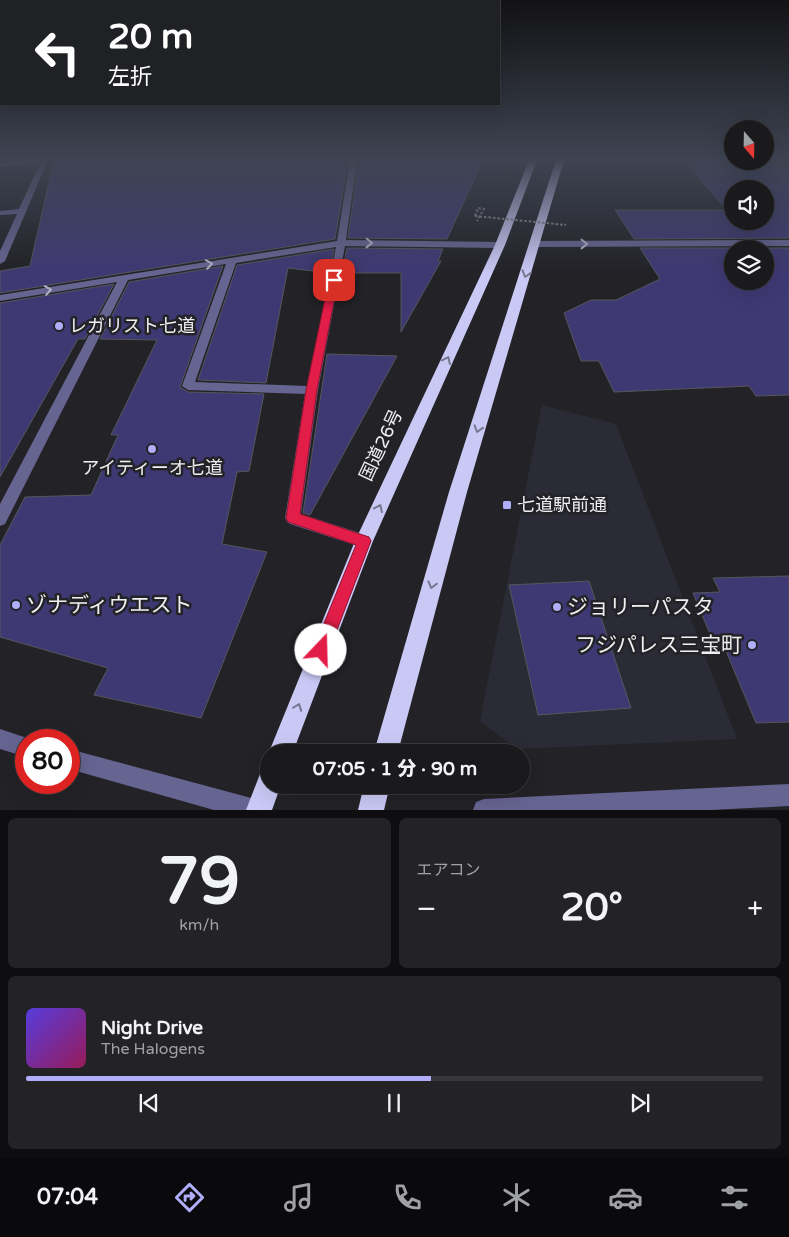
<!DOCTYPE html>
<html lang="ja">
<meta charset="utf-8">
<style>
body{margin:0;font-family:"Varela Round","Noto Sans JP",sans-serif;background:#232326;color:#f1f3f6;height:100vh;display:flex;flex-direction:column;font-size:19px;white-space:nowrap}
*{box-sizing:border-box;margin:0}
p{font-size:16px;color:#9fa1a4}
.icon{flex:none;width:28px;height:28px;fill:none;stroke:currentColor;stroke-width:2;stroke-linecap:round;stroke-linejoin:round}
.map{position:relative;height:810px;overflow:hidden}
.details{display:flex;flex-direction:column;gap:8px;padding:8px;background:#0e0e10;flex:1}
.details>*{flex:none}
.guide{position:absolute;left:0px;top:0px;width:500px;height:105px;box-shadow:0 5px 20px #0002,0 0 0 1px #38383b;background:#202124;color:#fff;overflow:hidden}
.needle{width:32px;rotate:160deg}
.controls{position:absolute;left:724px;top:120px;display:grid;gap:10px}
.controls a{display:grid;place-items:center;width:50px;height:50px;border-radius:50%;background:#1a1a1d;box-shadow:0 5px 20px #0002,0 0 0 1px #38383b;font-size:25px}
.speed{position:absolute;left:15px;top:729px;display:flex;gap:10px;font-size:25px;font-weight:700;text-align:center}
.speed>*{display:grid;place-content:center;width:65px;height:65px;border-radius:50%;background:#1a1a1d;box-shadow:0 5px 20px #0002,0 0 0 1px #38383b;line-height:1}
.speed .limit{border:8px solid #d22;background:#fff;color:#111}
.pin{position:absolute;display:grid;place-items:center;width:42px;height:42px;color:#fff;margin:-21px;border-radius:10px;box-shadow:0 2px 8px #0006}
.me{position:absolute;width:55px;margin:-28px;rotate:21deg;stroke-linejoin:round;filter:drop-shadow(0 0 4px #0008)}
.turn{display:flex;align-items:center;gap:18px;height:105px;padding:0 25px;font-size:22px}
.turn .icon{width:65px;height:65px;stroke-width:2.5}
.turn b{display:block;font-size:35px;line-height:42px}
.big{font-size:38px;font-weight:800;line-height:1.1}
.details .tile{flex:1;display:flex;flex-direction:column;justify-content:center;gap:8px;min-width:0;padding:0 18px;border-radius:8px;background:#232326}
.details .dial{align-items:center;gap:0}
.dial b{font-size:65px;line-height:1}
.song{display:flex;align-items:center;gap:15px}
.cover{width:60px;height:60px;border-radius:8px;background:linear-gradient(135deg,hsl(250 70% 55%),hsl(330 70% 35%))}
.played{height:5px;border-radius:2px;background:linear-gradient(90deg,#b0adfa 55%,#38383b 55%)}
.keys{display:flex;justify-content:space-around;direction:ltr}
.heat{display:flex;justify-content:space-between;align-items:center;font-size:28px;direction:ltr}
.details .tiles{flex:1;display:grid;gap:8px;grid-template-columns:1fr 1fr}
.tile:last-child{grid-column:span 2}
.trip{position:absolute;left:260px;top:744px;width:270px;height:50px;border-radius:25px;background:#1a1a1d;box-shadow:0 5px 20px #0002,0 0 0 1px #38383b;font-weight:800;line-height:50px;text-align:center}
.menu{display:flex;height:80px;justify-content:space-around;align-items:center;background:#0a0a0c;color:#9fa1a4}
.menu .icon{width:35px;height:35px}
.menu .on{color:#b0adfa}
.menu b{font-size:22px;color:#f1f3f6}
.map>svg:first-child{display:block}
</style>
<div class="map">
<svg width="789" height="810" viewBox="0 0 789 810">
<rect width="100%" height="100%" fill="#222227"/>
<!-- built -->
<polygon fill="#2b2b35" points="542,405 616,424 737,739 516,749 480,721"/>
<!-- building -->
<g fill="#3f3973" stroke="#56565b" fill-rule="evenodd">
<polygon points="54,160 348,160 335,239 0,293 0,271 30,266"/>
<polygon points="359,160 483,160 447,239 348,238"/>
<path d="M683,160H779L789,169V238L634,239L615,210H727ZM732,189H765V221H732Z"/>
<polygon points="347,248 443,249 438,261 441,261 401,332 401,273 342,273"/>
<path d="M640,248H789V395L756,396L749,386L614,392L599,361H581L564,313L591,300H616L660,279ZM732,249H765V281H732Z"/>
<polygon points="334,249 329,273 288,268 266,383 198,380 237,265"/>
<polygon points="223,266 180,387 188,392 264,394 249,471 237,472 222,544 267,552 201,718 94,695 108,668 0,637 0,545 25,497 91,495 118,435 111,435 157,340 100,339 129,282"/>
<polygon points="114,284 85,339 78,339 0,477 0,303"/>
<polygon points="327,354 397,356 310,515 303,513"/>
<polygon points="789,576 789,722 756,723 726,651 717,651 693,593 720,592 713,578"/>
<polygon points="589,581 631,708 538,715 509,585"/>
</g>
<g fill="none" stroke-linecap="round" stroke-linejoin="round">
<!-- path -->
<polyline stroke="#8b8b8f" stroke-width="2" stroke-dasharray="2.5 2" stroke-linecap="butt" points="475,216 478,208 484,209 477,221"/>
<!-- minor -->
<g fill="#666491" fill-rule="evenodd">
<polygon points="29,160 48,160 5,261 0,264 0,251 17,214 0,215 0,211 19,209 40,163 0,167 0,163"/>
<path d="M350,160H357L346,240L500,242L504,245L500,248L345,246L318,390L301,514L369,536L372,541L369,546L364,548L293,525L288,523L285,518L305,394L188,390L182,386L226,264L128,280L5,524L0,526V504L117,282L0,301V295L337,241ZM336,247L307,386L195,382L236,263Z"/>
<polygon points="789,240 789,246 535,247 531,244 535,241"/>
<polygon points="0,729 33,740 26,740 26,757 0,749"/>
<polygon points="69,749 255,799 263,802 266,810 214,810 69,769"/>
<polygon points="789,784 789,806 711,810 473,810 476,802 484,799"/>
</g>
<!-- highway -->
<g fill="#cac9f6" fill-rule="evenodd">
<polygon points="529,160 537,160 505,245 373,541 293,752 269,752 355,541 495,245"/>
<polygon points="556,160 564,160 467,492 398,752 374,752 449,492"/>
<polygon points="269,771 269,785 281,785 272,810 246,810 260,774"/>
<polygon points="364,785 390,785 384,810 358,810"/>
</g>
<!-- path-bridge -->
<polyline stroke="#8b8b8f" stroke-width="2" stroke-dasharray="2.5 2" stroke-linecap="butt" points="475,216 566,225"/>
</g>
<!-- one-way arrows -->
<defs><path id="oneway-chevron" d="M-2-3.5L2.5 0L-2 3.5" fill="none" stroke-width="1.6" stroke-linecap="round" stroke-linejoin="round" transform="scale(1.25)"/></defs>
<g stroke="#b1b0c6">
<use href="#oneway-chevron" transform="translate(369 243) rotate(1)"/>
<use href="#oneway-chevron" transform="translate(584 244)"/>
<use href="#oneway-chevron" transform="translate(209 264) rotate(-9)"/>
<use href="#oneway-chevron" transform="translate(48 290) rotate(-9)"/>
</g>
<g stroke="#76768e">
<use href="#oneway-chevron" transform="translate(526 274) rotate(107)"/>
<use href="#oneway-chevron" transform="translate(447 360) rotate(-65)"/>
<use href="#oneway-chevron" transform="translate(478 429) rotate(107)"/>
<use href="#oneway-chevron" transform="translate(379 508) rotate(-65)"/>
<use href="#oneway-chevron" transform="translate(432 585) rotate(105)"/>
<use href="#oneway-chevron" transform="translate(298 707) rotate(-69)"/>
</g>
<!-- sky -->
<linearGradient id="sky" x2="0" y2="1"><stop stop-color="#131315"/><stop offset="0.58" stop-color="#3e4452"/><stop offset="1" stop-color="#3e4452" stop-opacity="0"/></linearGradient>
<rect width="789" height="274" fill="url(#sky)"/>
<!-- route -->
<polygon fill="#e11d48" stroke="#92132f" points="334,277 338,280 317,390 300,514 369,537 371,541 327,656 321,658 315,656 313,650 356,545 288,522 286,518 306,390 329,280"/>
<!-- markers -->
<g fill="#b0adfa" stroke="#222227" stroke-width="2">
<circle cx="59" cy="326" r="5"/>
<circle cx="152" cy="449" r="5"/>
<rect x="502" y="500" width="10" height="10" rx="2.5"/>
<circle cx="16" cy="605" r="5"/>
<circle cx="557" cy="607" r="5"/>
<circle cx="752" cy="645" r="5"/>
</g>
<g text-anchor="middle" stroke-width="5" stroke-linejoin="round" paint-order="stroke">
<!-- poi labels -->
<g font-size="18" fill="#efeff2" stroke="#222227" text-anchor="start">
<text x="69" y="332">レガリスト七道</text>
<text x="152" y="474" text-anchor="middle">アイティーオ七道</text>
<text x="517" y="511">七道駅前通</text>
</g>
<!-- street labels -->
<g font-size="18" fill="#efeff2" stroke="#222227">
<text transform="translate(381 445) rotate(-65)" y="6">国道26号</text>
</g>
<!-- near-poi labels -->
<g font-size="21" fill="#efeff2" stroke="#222227" text-anchor="start">
<text x="26" y="612">ゾナディウエスト</text>
<text x="567" y="614">ジョリーパスタ</text>
<text x="742" y="652" text-anchor="end">フジパレス三宝町</text>
</g>
</g>
</svg>
<div class="controls">
<a><svg class="needle" viewBox="-14 -14 28 28"><path d="M0-13l5 13h-10z" fill="#e53935"/><path d="M0 13l5-13h-10z" fill="#9fa1a4"/></svg></a>
<a><svg class="icon" aria-label="sound" viewBox="0 0 24 24"><path d="M4 9h4l5-4v14l-5-4H4zM17 9q2 3 0 6"/></svg></a>
<a><svg class="icon" aria-label="layers" viewBox="0 0 24 24"><path d="M12 4l9 5-9 5-9-5zM3 14l9 5 9-5"/></svg></a>
</div>
<div class="speed"><div class="limit">80</div></div>
<div class="pin" style="left:334px;top:280px;background:#d93025"><svg class="icon" aria-label="arrive" viewBox="0 0 24 24"><path d="M6 21V4h12l-3 4 3 4H6"/></svg></div>
<svg class="me" style="left:321px;top:650px" viewBox="-20 -20 40 40"><circle r="19" fill="#fff"/><path d="M0-13L10 11 0 6-10 11z" fill="#e11d48"/></svg>
<div class="trip">07:05 · 1 分 · 90 m</div>
<div class="guide">
<div class="turn"><svg class="icon" aria-label="left" viewBox="0 0 24 24"><path d="M17 20v-9H6M10 6l-5 5 5 5"/></svg><div><b>20 m</b>左折</div></div>
</div>
</div>
<section class="details">
<div class="tiles">
<div class="tile dial"><b>79</b><p>km/h</p></div>
<div class="tile"><p>エアコン</p>
<div class="heat"><a>−</a><b class="big">20°</b><a>+</a></div>
</div>
<div class="tile">
<div class="song"><i class="cover"></i><div><b>Night Drive</b><p>The Halogens</p></div></div>
<div class="played"></div>
<div class="keys"><svg class="icon" aria-label="previous" viewBox="0 0 24 24"><path d="M18 5L8 12l10 7zM5 5v14"/></svg><svg class="icon" aria-label="pause" viewBox="0 0 24 24"><path d="M8 5v14M16 5v14"/></svg><svg class="icon" aria-label="next" viewBox="0 0 24 24"><path d="M6 5l10 7-10 7zM19 5v14"/></svg></div>
</div>
</div>
</section>
<nav class="menu">
<b>07:04</b>
<svg class="icon on" aria-label="directions" viewBox="0 0 24 24"><path d="M12 3l9 9-9 9-9-9zM9 14v-3h6M13 9l2 2-2 2"/></svg>
<svg class="icon" aria-label="music" viewBox="0 0 24 24"><path d="M9 18V5l10-2v13"/><circle cx="6" cy="18" r="3"/><circle cx="16" cy="16" r="3"/></svg>
<svg class="icon" aria-label="phone" viewBox="0 0 24 24"><path d="M5 4h4l2 5-3 2q2 4 5 5l2-3 5 2v4C11 20 4 13 5 4z"/></svg>
<svg class="icon" aria-label="climate" viewBox="0 0 24 24"><path d="M12 3v18M4 7l16 10M4 17L20 7"/></svg>
<svg class="icon" aria-label="car" viewBox="0 0 24 24"><path d="M5 17H2v-5l4-1 3-4h7l3 4 3 1v5h-3M9 17h6M6 11h13"/><circle cx="7" cy="17" r="2"/><circle cx="17" cy="17" r="2"/></svg>
<svg class="icon" aria-label="filters" viewBox="0 0 24 24"><path d="M4 7h16M4 17h16"/><circle cx="9" cy="7" r="2"/><circle cx="15" cy="17" r="2"/></svg>
</nav>
